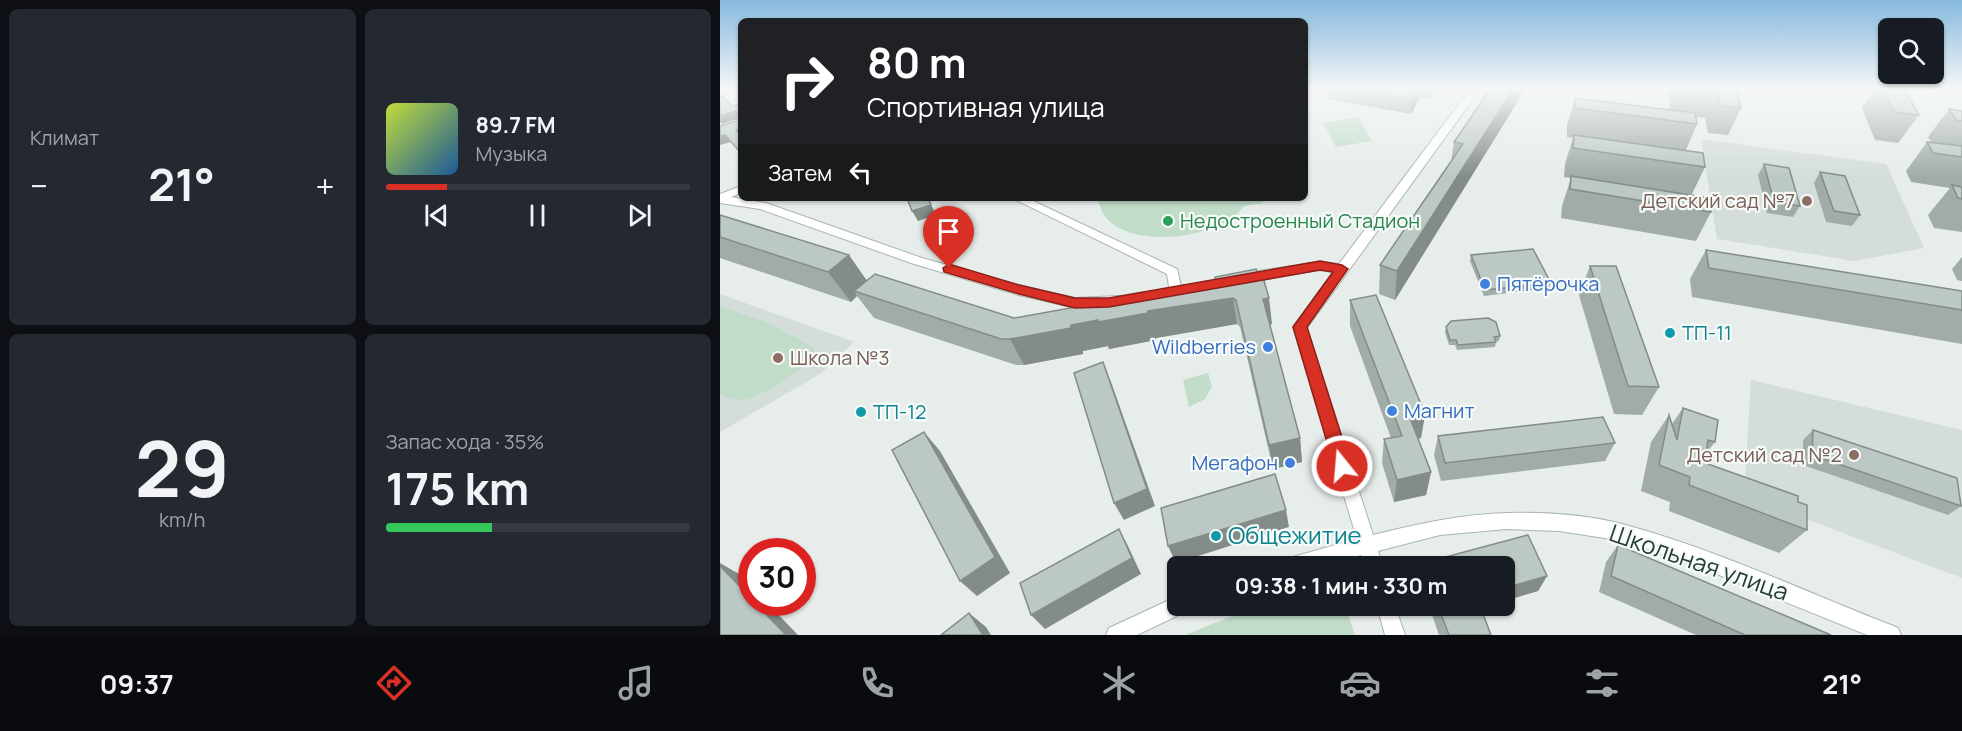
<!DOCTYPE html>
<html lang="ru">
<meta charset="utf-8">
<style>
body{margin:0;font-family:Manrope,sans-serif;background:#242831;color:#f1f3f6;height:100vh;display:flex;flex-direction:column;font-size:22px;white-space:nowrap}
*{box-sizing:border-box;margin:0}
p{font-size:20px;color:#9ea1a6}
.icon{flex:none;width:33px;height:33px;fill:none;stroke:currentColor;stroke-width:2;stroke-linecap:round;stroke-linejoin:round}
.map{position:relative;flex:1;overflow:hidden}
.sheet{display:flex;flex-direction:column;gap:9px;padding:9px;background:#0d0f14;width:720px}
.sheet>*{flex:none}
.hud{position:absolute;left:18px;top:18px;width:570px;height:183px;border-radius:9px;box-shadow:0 2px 4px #0004;background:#202124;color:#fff;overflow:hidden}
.fabs{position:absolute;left:1158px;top:18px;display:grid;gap:12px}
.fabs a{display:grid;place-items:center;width:66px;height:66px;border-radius:9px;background:#171b24;box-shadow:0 2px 4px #0004;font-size:30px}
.speed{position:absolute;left:18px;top:538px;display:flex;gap:12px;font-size:30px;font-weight:700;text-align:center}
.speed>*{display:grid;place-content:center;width:78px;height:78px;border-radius:50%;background:#171b24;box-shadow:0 2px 4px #0004;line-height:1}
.speed .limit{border:9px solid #d22;background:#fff;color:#111}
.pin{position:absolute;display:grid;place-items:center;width:51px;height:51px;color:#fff;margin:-62px -26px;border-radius:50% 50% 50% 0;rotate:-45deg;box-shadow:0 0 6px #0007}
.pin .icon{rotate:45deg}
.me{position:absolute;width:66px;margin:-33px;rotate:343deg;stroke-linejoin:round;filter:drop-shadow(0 0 4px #0008)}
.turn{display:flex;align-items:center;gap:21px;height:126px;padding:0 30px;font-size:27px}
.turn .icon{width:78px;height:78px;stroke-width:2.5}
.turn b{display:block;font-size:42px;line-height:51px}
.then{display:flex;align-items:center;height:57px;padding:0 30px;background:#0003;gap:12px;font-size:22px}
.big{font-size:45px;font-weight:700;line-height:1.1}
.sheet .widget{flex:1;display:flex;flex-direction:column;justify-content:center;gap:9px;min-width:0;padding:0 21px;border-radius:9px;background:#242831}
.sheet .dial{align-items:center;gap:0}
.dial b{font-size:78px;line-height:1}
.song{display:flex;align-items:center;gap:18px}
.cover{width:72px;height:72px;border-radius:9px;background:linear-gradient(135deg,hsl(70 70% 55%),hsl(210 70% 35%))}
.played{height:6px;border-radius:3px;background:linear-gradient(90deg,#d93025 20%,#363941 20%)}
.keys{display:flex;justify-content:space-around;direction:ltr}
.heat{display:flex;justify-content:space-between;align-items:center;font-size:33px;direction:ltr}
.charge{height:9px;border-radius:4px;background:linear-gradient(90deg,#34c759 35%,#363941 0)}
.sheet .tiles{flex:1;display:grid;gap:9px;grid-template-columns:repeat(2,1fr)}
.trip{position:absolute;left:447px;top:556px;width:348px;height:60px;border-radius:9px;background:#171b24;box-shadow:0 2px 4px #0004;font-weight:700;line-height:60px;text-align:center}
.dock{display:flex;height:96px;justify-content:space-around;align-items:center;background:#090b0e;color:#9ea1a6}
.dock .icon{width:42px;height:42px}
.dock .current{color:#d93025}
.dock b{font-size:27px;color:#f1f3f6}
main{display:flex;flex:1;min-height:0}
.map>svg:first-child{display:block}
</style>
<main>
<section class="sheet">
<div class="tiles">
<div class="widget"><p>Климат</p>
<div class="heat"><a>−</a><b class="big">21°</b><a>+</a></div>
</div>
<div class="widget">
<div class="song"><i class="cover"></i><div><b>89.7 FM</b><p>Музыка</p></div></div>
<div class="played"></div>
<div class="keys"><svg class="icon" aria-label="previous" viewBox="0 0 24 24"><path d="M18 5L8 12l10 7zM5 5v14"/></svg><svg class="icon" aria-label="pause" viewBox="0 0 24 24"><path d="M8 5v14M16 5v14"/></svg><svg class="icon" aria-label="next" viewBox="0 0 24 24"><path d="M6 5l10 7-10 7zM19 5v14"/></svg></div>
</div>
<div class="widget dial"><b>29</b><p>km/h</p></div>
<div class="widget"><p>Запас хода · 35%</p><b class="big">175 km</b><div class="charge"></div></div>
</div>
</section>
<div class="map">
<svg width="1242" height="635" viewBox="0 0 1242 635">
<rect width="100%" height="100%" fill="#e6edea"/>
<!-- built -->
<g fill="#d4ddd9">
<polygon points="981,139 1166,164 1204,248 1134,261 997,239"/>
<polygon points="0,294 134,342 100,374 0,432"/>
<polygon points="1031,380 1242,430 1242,578 1062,510 1025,480"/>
</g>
<!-- green -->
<g fill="#c1dcc9">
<polygon points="638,117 652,141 616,147 603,123"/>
<path d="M377,198H541L543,203L524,206C501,239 409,251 384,215C381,211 379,203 377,198Z"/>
<path d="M0,306L48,323L93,347L95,357C74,373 46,397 19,400C13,400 6,396 0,394Z"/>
<polygon points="488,373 492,387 485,399 469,407 463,380"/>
<polygon points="537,606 625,606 635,635 465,635"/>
</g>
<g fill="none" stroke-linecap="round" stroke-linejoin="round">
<defs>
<g id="minor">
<path d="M751,88H761L587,328L653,535C697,524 742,514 788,513C826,512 869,515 906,525C997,550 1084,591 1171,625L1178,628L1181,635H1147L972,564L904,541L839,531L787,529L720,535L658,551L663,567H645L641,555L597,567H560L563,561L569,558L637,539L573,327L613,272L599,270L524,283L518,278L524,273L599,262L619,264Z"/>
<polygon points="1197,88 1242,89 1242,95 1202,91"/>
<polygon points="21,186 21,193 11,197 46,203 202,258 299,285 355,298 399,296 406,301 399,306 355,308 299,295 194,264 40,209 0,203 0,194"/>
<polygon points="292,198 307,198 457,269 462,290 455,295 450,293 447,274"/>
<polygon points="458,596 458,606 467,606 465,612 417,635 386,635 389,628"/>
<polygon points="657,606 675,606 685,635 665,635"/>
</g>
</defs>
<!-- minor casing -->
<use href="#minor" stroke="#a9b5b1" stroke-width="2"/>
<!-- minor -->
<use href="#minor" fill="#fff" fill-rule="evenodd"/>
</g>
<!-- wall -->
<g fill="#a1aca8">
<polygon points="608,88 716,88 710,99 700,97 691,114 608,99"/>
<polygon points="771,88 806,88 675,300 659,294 660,265 731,162 734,142"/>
<polygon points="948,88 1016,88 1021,108 1008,135 988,133 985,118 976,117 977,124 966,150 985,167 971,196 991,212 976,241 841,218 842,206 851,178 844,177 845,164 853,138 847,137 847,126 855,98 950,110"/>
<polygon points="1155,88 1184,88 1199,115 1178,143 1155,140 1142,108"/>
<polygon points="1229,109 1242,111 1242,232 1214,228 1208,215 1230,188 1191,182 1186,171 1207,142 1211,142 1208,137"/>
<polygon points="1044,164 1080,206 1073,217 1047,213 1038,175"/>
<polygon points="1100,172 1140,215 1132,226 1106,222 1094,183"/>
<polygon points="0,215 147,280 294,318 496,282 552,324 550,325 580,438 582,462 553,469 520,327 517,324 436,338 436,340 389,349 388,346 363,351 363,354 304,365 296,365 154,318 137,296 131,302 0,258"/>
<polygon points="986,250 1242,291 1242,344 972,297 970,279"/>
<polygon points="751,255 831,283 829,288 764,296 750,261"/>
<polygon points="1242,257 1242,281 1237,280 1232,269"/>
<polygon points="870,266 939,387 922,415 894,414 859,295"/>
<polygon points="630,300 705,414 701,438 698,439 711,472 706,495 674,502 662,463 664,439 671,438 630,326"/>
<polygon points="726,327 780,336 779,341 776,341 775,347 737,350 735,345 729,345 725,332"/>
<polygon points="963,408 995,442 986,453 985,463 1078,502 1087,530 1059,553 949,511 950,502 921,491 931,442 949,415 952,424"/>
<polygon points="1093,430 1241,506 1228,515 1083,465 1083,440"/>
<polygon points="718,436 895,443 885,461 721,481 714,455"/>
<polygon points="808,535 827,576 818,591 784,601 784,567 702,567 703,563"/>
<polygon points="898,545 1111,635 976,635 879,592 886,562"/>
<polygon points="709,606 760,606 771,635 719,635"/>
</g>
<!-- shaded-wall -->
<g fill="#838c88">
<polygon points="699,88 701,88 700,97 691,114 692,99"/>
<polygon points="712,88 716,88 710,99"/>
<polygon points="794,88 806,88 675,300 677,271"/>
<polygon points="15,111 20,118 2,124 0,122 0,116"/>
<polygon points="21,128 21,137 16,130"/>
<polygon points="5,135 11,142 0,145 0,136"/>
<polygon points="173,198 181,198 175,201"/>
<polygon points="208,198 216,215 198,221 192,211"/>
<polygon points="129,255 150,285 134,291 137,296 131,302 108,272"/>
<polygon points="513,298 517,324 436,338 436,340 389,349 388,346 363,351 363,354 304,365 290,339 351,325 428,311"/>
<polygon points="549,298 552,324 546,325 543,299"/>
<polygon points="383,362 391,382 435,506 404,520 394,503"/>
<polygon points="705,414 701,438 687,441 690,418"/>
<polygon points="204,432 220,451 290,573 257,596 240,581"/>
<polygon points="580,438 582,462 553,469 549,445"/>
<polygon points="711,472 706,495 674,502 677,480"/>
<polygon points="566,510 569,527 456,563 448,546"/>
<polygon points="399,529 408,546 421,574 325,629 311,615"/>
<polygon points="0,563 19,574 32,587 32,599 0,566"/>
<polygon points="827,576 818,591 784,601 792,586"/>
<polygon points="35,603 47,603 78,635 66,635"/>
<polygon points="249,613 266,627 271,635 263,635"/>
</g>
<!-- building -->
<g fill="#bbc8c3" stroke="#838c88" stroke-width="1.5">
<polygon points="629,88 699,88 692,99"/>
<polygon points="771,88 794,88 677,271 660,265 743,144 734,142"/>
<polygon points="973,88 1016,88 1021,108 1000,105 998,91"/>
<polygon points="1163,88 1184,88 1199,115 1175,112"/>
<polygon points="0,94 12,106 21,104 21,128 16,130 21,136 21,153 5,135 0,136 0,126 16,121 18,113 15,111 0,116"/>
<polygon points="855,98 975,113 977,124 855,108"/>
<polygon points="1229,109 1242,111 1242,121 1236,120"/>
<polygon points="854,135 983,153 985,167 853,148"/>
<polygon points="1207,142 1242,146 1242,157 1213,153"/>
<polygon points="1044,164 1069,168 1080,206 1054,202"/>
<polygon points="1100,172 1125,176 1140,215 1114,211"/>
<polygon points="851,176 989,198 991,212 850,189"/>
<polygon points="1232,185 1242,187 1242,199 1238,198"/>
<polygon points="187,198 208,198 211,205 192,211"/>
<polygon points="0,215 129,255 108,272 0,237"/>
<polygon points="813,249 831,283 765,290 751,255"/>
<polygon points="986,250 1242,291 1242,310 989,268"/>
<polygon points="870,266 896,266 939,387 908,386"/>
<polygon points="536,269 538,275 542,274 549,298 543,299 580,438 549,445 516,300 513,298 428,311 428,313 378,322 378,320 351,325 351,328 290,339 281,339 134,291 155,274 294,318 496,282 495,277"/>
<polygon points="656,295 705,414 690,418 711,472 677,480 664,439 682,436 630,300"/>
<polygon points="768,318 776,322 780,336 774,337 776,342 738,345 736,340 730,340 726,327 731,321"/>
<polygon points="383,362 427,489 394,503 354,373"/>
<polygon points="963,408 998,420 995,442 988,440 985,463 1078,496 1078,502 1087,505 1087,530 969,485 970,477 939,465 949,415 957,440"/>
<polygon points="883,417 895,443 725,463 718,436"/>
<polygon points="1093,430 1237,478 1241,506 1092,455"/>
<polygon points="204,432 275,557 240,581 172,450"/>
<polygon points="555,474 566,510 448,546 441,508"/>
<polygon points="399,529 412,558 311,615 300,583"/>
<polygon points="808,535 827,576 792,586 787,575 784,576 784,567 705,567 703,563"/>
<polygon points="898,545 1111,635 1025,635 891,576"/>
<polygon points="0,566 32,599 32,603 35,603 66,635 0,635"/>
<polygon points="718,606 760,606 771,635 729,635"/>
<polygon points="249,613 263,635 221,635"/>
</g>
<!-- sky -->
<linearGradient id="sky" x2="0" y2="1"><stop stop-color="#86b9dd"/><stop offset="0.5" stop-color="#f4f7f6"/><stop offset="1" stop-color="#f4f7f6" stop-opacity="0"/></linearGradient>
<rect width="1242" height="177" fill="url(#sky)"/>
<!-- route -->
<polygon fill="#d93025" stroke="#8d1f18" stroke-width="1.5" points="600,261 622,265 628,269 587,327 631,466 628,471 622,473 617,471 614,466 573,327 613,272 600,270 389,307 355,308 299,294 224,272 223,268 229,264 299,285 355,298 389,298"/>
<!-- markers -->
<g fill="#8d6e63" stroke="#f6faf8" stroke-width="2">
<circle cx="1087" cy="201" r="6"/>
<circle cx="58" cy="358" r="6"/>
<circle cx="1134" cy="455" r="6"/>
</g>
<circle fill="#2e9e5b" stroke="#f6faf8" stroke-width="2" cx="448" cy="221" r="6"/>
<g fill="#3f7fe0" stroke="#f6faf8" stroke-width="2">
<circle cx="765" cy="284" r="6"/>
<circle cx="548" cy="347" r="6"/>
<circle cx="672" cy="411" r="6"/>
<circle cx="570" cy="463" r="6"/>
</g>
<g fill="#0f9aa8" stroke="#f6faf8" stroke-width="2">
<circle cx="950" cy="333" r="6"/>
<circle cx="141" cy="412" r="6"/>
<circle cx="496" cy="536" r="6"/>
</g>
<g text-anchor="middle" stroke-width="4.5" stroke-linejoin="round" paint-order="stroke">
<!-- education labels -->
<g font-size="20" fill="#785e54" stroke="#f6faf8" text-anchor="end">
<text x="1075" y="208">Детский сад №7</text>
<text x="70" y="365" text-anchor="start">Школа №3</text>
<text x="1122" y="462">Детский сад №2</text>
</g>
<!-- leisure labels -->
<g font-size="20" fill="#27864d" stroke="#f6faf8" text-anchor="start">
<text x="460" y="228">Недостроенный Стадион</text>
</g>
<!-- shop labels -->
<g font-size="20" fill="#366cbe" stroke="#f6faf8" text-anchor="start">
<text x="777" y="291">Пятёрочка</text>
<text x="536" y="354" text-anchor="end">Wildberries</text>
<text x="684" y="418">Магнит</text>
<text x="558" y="470" text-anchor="end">Мегафон</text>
</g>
<!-- culture labels -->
<g font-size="20" fill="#0d838f" stroke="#f6faf8" text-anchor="start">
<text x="962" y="340">ТП-11</text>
<text x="153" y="419">ТП-12</text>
</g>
<!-- near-culture labels -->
<g font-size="24" fill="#0d838f" stroke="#f6faf8" text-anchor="start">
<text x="508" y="544">Общежитие</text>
</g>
<!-- near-street labels -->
<g font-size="24" fill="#263d38" stroke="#f6faf8">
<text transform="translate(979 563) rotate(19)" y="8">Школьная улица</text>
</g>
</g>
</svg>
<div class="fabs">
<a><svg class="icon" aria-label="search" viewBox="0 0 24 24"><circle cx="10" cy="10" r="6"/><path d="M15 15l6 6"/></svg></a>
</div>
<div class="speed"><div class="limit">30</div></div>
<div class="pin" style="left:229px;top:268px;background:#d93025"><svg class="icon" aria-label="arrive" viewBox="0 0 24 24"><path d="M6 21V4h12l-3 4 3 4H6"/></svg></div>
<svg class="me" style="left:622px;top:466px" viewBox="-20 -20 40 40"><circle r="17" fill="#d93025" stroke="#fff" stroke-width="3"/><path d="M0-11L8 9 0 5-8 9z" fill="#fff"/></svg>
<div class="trip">09:38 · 1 мин · 330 m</div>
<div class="hud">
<div class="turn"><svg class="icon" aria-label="right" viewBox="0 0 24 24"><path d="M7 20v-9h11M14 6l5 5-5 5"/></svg><div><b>80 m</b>Спортивная улица</div></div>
<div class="then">Затем<svg class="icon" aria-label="left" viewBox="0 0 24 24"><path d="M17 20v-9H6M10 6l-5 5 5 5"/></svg></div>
</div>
</div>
</main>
<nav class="dock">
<b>09:37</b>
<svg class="icon current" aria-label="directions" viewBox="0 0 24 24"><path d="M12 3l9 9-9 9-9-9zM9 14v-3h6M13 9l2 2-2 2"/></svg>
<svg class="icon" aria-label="music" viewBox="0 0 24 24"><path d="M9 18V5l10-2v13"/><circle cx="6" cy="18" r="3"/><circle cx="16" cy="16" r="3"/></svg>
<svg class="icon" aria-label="phone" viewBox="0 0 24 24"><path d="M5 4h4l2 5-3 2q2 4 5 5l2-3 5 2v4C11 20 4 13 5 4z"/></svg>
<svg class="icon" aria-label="climate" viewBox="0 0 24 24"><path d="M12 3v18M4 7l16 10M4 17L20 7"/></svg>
<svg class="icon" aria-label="car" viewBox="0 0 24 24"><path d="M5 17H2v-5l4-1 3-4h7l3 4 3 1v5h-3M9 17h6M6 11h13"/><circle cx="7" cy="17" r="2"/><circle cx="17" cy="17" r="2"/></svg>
<svg class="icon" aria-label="filters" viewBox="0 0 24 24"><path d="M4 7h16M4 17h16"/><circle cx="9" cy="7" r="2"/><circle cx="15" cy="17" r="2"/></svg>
<b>21°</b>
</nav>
